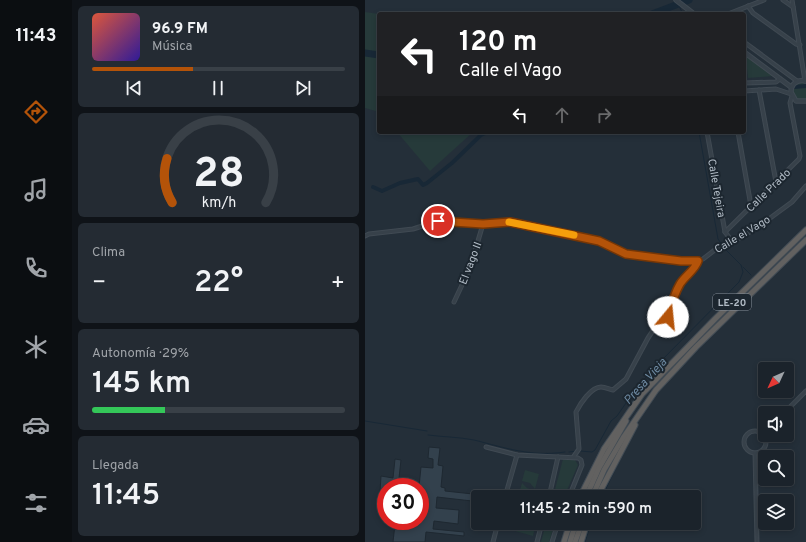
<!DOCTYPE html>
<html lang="es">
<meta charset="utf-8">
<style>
body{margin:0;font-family:Overpass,sans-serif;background:#242b33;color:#f1f3f6;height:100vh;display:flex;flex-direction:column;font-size:15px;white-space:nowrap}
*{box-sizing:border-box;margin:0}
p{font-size:13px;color:#a0a4a9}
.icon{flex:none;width:22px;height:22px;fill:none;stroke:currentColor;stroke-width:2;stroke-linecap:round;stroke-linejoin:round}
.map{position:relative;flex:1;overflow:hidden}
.side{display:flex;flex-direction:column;gap:6px;padding:6px;background:#0f1318;width:293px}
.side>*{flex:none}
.banner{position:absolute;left:12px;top:12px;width:369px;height:122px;border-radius:4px;box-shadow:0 2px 6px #0003,0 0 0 1px #394047;background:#202124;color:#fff;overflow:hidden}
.needle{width:26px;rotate:226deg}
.buttons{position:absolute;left:393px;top:362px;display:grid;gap:8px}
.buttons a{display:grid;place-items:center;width:36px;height:36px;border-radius:4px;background:#1b232b;box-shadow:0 2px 6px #0003,0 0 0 1px #394047;font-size:20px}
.speed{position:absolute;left:12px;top:478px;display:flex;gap:8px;font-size:20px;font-weight:700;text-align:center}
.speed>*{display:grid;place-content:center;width:52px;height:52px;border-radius:50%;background:#1b232b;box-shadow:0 2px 6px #0003,0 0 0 1px #394047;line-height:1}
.speed .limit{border:6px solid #d22;background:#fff;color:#111}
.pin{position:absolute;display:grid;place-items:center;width:34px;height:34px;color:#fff;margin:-17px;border:2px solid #fff;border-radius:50%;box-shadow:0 1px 4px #0007}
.me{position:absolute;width:44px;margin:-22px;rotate:17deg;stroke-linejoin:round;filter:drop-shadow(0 0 3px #0008)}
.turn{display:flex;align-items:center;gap:14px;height:84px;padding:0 16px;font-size:18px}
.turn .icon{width:52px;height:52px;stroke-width:2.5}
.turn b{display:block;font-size:28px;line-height:34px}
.lanes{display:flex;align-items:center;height:38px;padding:0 16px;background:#0003;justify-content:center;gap:20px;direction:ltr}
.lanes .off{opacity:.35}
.big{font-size:30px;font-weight:600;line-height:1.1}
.side .card{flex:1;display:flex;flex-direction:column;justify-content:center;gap:6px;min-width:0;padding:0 14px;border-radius:6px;background:#242b33}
.side .dial{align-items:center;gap:0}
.dial svg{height:104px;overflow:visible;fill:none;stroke:#394047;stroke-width:7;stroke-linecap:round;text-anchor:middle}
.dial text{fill:#f1f3f6;stroke:none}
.song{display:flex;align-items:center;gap:12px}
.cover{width:48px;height:48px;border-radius:6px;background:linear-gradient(135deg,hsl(10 70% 55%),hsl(250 70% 35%))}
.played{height:4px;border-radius:2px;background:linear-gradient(90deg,#b45309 40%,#394047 40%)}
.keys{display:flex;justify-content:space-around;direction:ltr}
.heat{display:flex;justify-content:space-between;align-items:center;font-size:22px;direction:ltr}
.charge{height:6px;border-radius:3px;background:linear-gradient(90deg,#34c759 29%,#394047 0)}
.trip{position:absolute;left:106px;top:490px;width:230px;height:40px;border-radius:4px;background:#1b232b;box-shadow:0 2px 6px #0003,0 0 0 1px #394047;font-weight:600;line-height:40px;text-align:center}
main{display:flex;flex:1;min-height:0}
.menu{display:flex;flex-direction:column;width:72px;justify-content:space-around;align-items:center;background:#0b0e11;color:#a0a4a9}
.menu .icon{width:28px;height:28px}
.menu .on{color:#b45309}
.menu b{font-size:18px;color:#f1f3f6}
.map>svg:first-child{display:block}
</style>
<main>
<nav class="menu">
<b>11:43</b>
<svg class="icon on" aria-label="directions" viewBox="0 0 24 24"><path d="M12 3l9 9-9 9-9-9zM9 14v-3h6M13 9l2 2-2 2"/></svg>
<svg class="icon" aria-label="music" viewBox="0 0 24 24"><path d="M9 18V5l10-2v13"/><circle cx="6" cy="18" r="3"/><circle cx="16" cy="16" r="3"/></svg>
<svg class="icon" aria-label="phone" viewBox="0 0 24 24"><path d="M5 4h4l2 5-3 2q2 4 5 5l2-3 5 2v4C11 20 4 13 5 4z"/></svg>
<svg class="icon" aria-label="climate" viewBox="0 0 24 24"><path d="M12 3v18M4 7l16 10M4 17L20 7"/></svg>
<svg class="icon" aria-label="car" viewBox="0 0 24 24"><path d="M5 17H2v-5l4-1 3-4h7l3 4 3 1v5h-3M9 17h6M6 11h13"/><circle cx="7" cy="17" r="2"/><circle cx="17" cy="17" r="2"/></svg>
<svg class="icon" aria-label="filters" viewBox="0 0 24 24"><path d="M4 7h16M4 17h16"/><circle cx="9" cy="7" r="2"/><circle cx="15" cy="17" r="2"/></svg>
</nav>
<section class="side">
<div class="card">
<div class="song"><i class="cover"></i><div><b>96.9 FM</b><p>Música</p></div></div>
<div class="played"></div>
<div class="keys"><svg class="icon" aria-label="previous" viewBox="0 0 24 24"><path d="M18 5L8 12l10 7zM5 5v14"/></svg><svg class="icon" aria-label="pause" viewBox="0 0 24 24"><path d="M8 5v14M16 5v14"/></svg><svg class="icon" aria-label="next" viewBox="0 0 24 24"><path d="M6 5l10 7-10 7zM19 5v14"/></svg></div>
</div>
<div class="card dial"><svg viewBox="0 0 100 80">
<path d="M14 69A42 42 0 1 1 86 69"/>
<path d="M14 69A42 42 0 0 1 10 35" stroke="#b45309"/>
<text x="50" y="56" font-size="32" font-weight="700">28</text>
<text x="50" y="72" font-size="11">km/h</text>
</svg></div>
<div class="card"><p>Clima</p>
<div class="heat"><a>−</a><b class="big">22°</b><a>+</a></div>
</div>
<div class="card"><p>Autonomía · 29%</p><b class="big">145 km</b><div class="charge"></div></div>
<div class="card"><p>Llegada</p><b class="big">11:45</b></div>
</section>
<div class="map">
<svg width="441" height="542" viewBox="0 0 441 542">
<rect width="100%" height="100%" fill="#242f39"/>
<!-- green -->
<g fill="#263a3a">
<polygon points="0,12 14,14 14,112 0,108"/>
<polygon points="379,54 408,76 383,78 382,69 379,69"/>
<polygon points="436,82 441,83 441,99 433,100 431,98 428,93 430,85"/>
<polygon points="32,132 108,132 65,171"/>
<polygon points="198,459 210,460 213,465 199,497 188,497"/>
<polygon points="160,470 174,474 170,489 165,483 157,481"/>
<polygon points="157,483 162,488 170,491 168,497 153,497"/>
<polygon points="137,523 171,523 168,536 136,527"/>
<polygon points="181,523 190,523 184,542 176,542"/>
</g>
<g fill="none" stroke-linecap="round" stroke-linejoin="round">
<!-- stream -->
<g stroke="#182836" stroke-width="1">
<polyline points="313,4 318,14"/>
<polyline points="334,132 353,239 359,248 376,265"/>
<polyline points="378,267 386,275"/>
<polyline points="0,421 62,431"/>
<path d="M63,435C78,437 94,437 109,440C141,448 166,457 200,452"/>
<polyline points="215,451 227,452 230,450 246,421 252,416 272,387 292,365 374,282 378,272 376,265"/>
<polyline points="204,452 212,451"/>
<polyline points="237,497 255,459"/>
<polyline points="220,542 226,523"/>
</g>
<!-- canal -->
<g stroke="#182836" stroke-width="4">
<polyline points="429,87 441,86"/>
<polyline points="8,187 17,191 35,183 53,179 58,185 62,183 87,163 116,135 122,132"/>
</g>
<!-- river -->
<g stroke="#182836" stroke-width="7">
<polyline points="287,14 324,0"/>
<polyline points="0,53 14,55"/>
</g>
</g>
<!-- building -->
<g fill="#33414d" stroke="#1e2831">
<polygon points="64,447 75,448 73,465 78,466 76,487 80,488 80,491 108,494 107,501 72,497 71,508 94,510 93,524 69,521 68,529 99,532 99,536 61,532 60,542 28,542 30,524 50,526 51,521 55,521 54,487 56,467 68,468 68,459 63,458"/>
<polygon points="30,459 36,460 33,487 21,487 21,493 15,492 16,476 28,478"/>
</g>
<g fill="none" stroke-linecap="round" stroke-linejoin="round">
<defs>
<g id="minor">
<polyline points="418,0 428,7"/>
<polyline points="427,0 440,81"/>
<polyline points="383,6 388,13 431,44 435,45"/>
<polyline points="363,14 399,0"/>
<polyline points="379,42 432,81"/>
<polyline points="379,83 411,82 415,79"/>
<polyline points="394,90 411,182"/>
<polyline points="379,91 411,89 426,94"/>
<polyline points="342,132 360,232 367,241"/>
<polyline points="373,132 386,206"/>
<polyline points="360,232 434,159 435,156 425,103 427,96"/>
<polyline points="0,236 4,234 48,229 73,221 118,224 145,222 234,241 261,254 316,261 333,261 338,259 355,246 377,237 397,224 427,202 441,186"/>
<polyline points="89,302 105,268 118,224"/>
<polyline points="419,413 441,391"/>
<circle cx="390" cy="442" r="11"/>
<polyline points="121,447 152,455 213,458 216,460 217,465 204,497"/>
<polyline points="390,453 392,542"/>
<path d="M209,456L214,449L211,412C215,404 226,387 236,387C240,387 244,389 248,390L261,379L283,338L287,332L299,323L303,317L307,302L315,284L331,265L333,261"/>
<polyline points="140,497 152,455"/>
<polyline points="184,497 193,457"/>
<polyline points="128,542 133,523"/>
<polyline points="172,542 177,523"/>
<polyline points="187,542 193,523"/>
</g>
<g id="tertiary">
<polyline points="311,0 329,14"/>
<polyline points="379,52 426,87"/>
<path d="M441,81C432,79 426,84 426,92L431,101H441"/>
</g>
<g id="trunk">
<polyline points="215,497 239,449 277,394 350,319 441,230"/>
<polyline points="221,497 234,468 261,421"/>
<polyline points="227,497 239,470 258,438 291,390 331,347 441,240"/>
<polyline points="232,497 270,425"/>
<polyline points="199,542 205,523"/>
<polyline points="205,542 211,523"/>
<polyline points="210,542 217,523"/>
<polyline points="216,542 222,523"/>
</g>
</defs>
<!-- minor casing -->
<use href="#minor" stroke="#404a53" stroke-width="5"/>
<!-- tertiary casing -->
<use href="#tertiary" stroke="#404a53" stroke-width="5.5"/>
<!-- trunk casing -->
<use href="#trunk" stroke="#424c55" stroke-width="7"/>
<!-- minor -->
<use href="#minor" stroke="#37414a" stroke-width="3"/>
<!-- tertiary -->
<use href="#tertiary" stroke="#37414a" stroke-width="3.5"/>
<!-- trunk -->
<use href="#trunk" stroke="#626160" stroke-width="5"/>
</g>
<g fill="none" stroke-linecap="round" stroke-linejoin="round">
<defs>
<path id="route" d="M73,221L118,224L145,222L234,241L261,254L316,261H333C330,270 320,276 315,284C309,294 306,306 303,317"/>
</defs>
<!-- route casing -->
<use href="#route" stroke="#753606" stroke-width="10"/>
<!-- route -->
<use href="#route" stroke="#b45309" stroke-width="7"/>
<!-- slow -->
<polyline stroke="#f59e0b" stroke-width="7" points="144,222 209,235"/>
</g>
<g text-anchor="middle" stroke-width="4" stroke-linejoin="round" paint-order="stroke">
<!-- shield labels -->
<rect fill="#1c262f" stroke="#858f99" stroke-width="1" x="348" y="294" width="38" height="16" rx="3"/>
<g font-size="10" font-weight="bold" fill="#b2bcc6">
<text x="367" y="306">LE-20</text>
</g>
<!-- street labels -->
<g font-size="11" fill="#b2bcc6" stroke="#1c262f">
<text transform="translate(352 188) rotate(80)" y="4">Calle Tejeira</text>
<text transform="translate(403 190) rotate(-44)" y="4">Calle Prado</text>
<text transform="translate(377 234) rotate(-31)" y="4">Calle el Vago</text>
<text transform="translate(105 263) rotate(-69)" y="4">El vago II</text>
</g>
<!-- water labels -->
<g font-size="12" font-style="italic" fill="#6e8aa2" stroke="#1c262f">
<text transform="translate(280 381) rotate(-48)" y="4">Presa Vieja</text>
</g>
</g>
</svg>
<div class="buttons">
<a><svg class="needle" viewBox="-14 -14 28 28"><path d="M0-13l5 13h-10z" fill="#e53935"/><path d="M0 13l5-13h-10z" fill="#a0a4a9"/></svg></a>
<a><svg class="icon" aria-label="sound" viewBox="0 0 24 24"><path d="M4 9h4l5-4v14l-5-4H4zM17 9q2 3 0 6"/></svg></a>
<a><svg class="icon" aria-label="search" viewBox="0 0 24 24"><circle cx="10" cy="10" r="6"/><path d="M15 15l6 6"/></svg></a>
<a><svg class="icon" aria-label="layers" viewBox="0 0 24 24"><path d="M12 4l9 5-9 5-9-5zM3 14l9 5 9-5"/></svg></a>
</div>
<div class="speed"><div class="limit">30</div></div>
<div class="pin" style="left:73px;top:221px;background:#d93025"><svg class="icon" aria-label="arrive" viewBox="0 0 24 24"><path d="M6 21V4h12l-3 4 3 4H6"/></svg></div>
<svg class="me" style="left:303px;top:317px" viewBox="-20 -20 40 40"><circle r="19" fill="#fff"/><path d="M0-13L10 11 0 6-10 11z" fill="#b45309"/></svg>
<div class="trip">11:45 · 2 min · 590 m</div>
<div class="banner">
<div class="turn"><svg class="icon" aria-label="left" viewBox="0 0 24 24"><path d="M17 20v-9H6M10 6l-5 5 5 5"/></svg><div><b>120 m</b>Calle el Vago</div></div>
<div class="lanes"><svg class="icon" aria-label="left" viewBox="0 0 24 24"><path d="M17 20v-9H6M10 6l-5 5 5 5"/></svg><svg class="icon off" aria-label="ahead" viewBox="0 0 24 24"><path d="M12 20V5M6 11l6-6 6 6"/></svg><svg class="icon off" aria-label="right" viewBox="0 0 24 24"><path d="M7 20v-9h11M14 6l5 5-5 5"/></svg></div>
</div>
</div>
</main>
